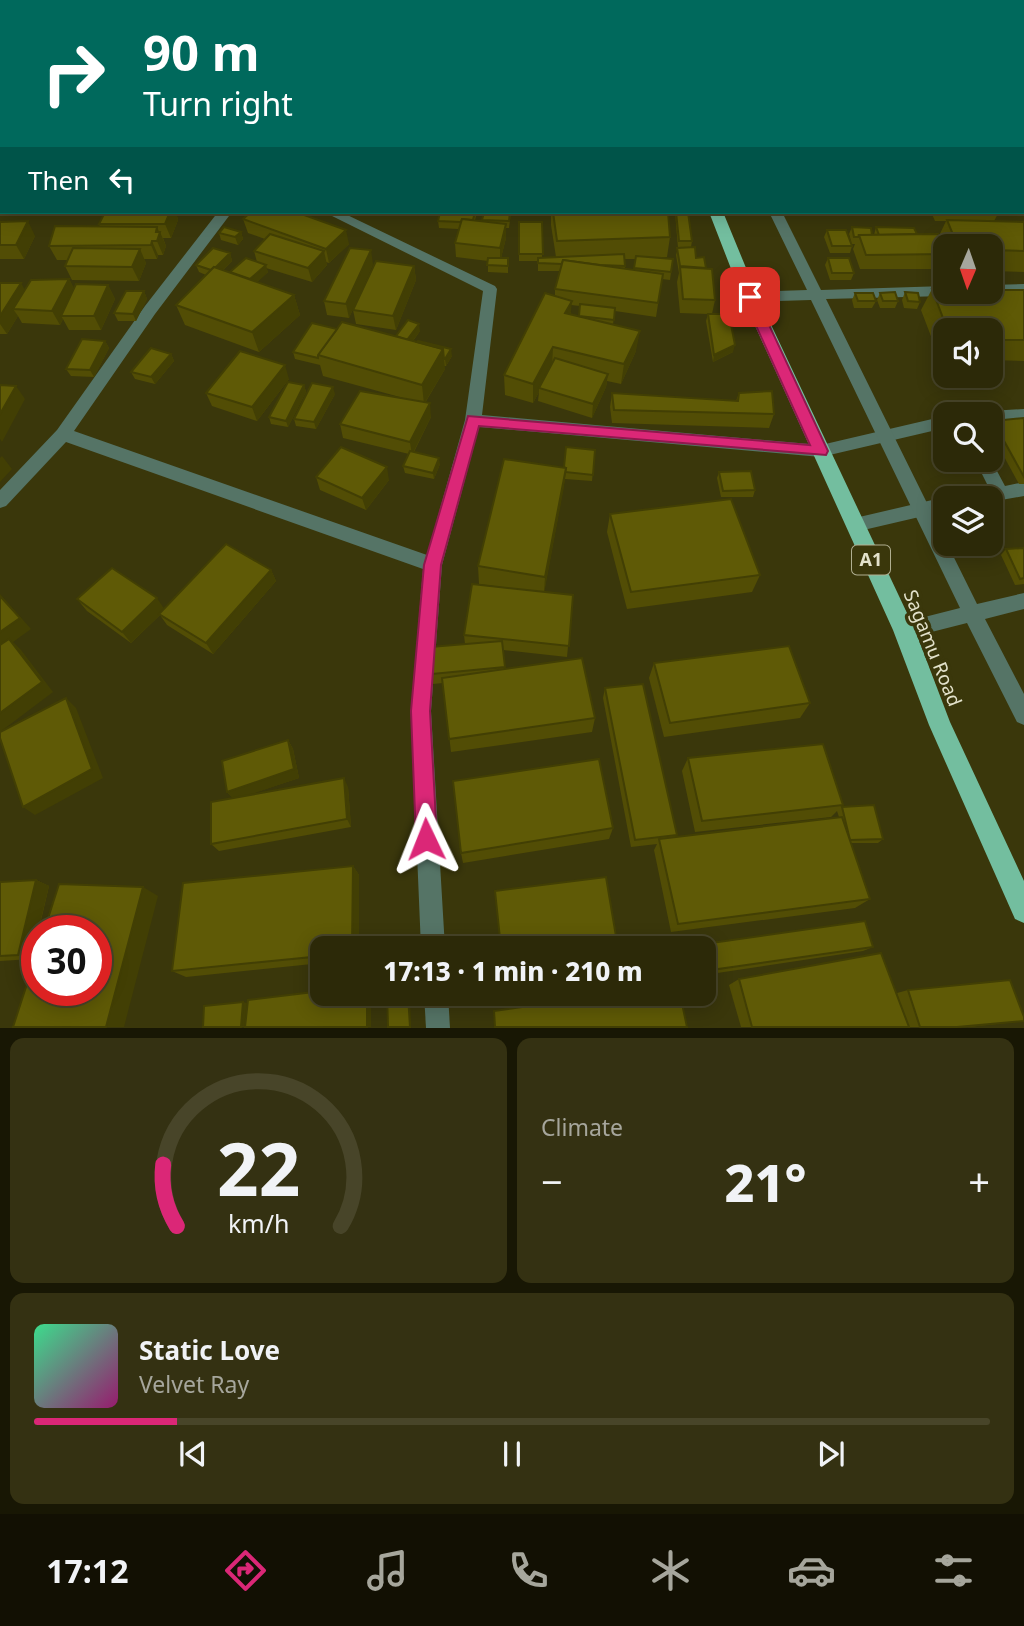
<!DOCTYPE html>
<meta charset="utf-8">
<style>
body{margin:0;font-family:"Noto Sans",sans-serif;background:#343112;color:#f1f3f6;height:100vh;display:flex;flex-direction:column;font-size:26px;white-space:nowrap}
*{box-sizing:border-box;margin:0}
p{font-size:23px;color:#a6a69c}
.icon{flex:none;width:38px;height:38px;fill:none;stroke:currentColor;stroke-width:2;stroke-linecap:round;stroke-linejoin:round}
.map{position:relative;height:1028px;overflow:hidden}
.side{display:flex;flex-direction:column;gap:10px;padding:10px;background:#181704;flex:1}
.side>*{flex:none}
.hud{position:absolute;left:0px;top:0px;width:1026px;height:214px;box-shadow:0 4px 18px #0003,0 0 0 2px #484529;background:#00695c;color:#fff;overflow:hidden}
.needle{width:46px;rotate:182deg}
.fabs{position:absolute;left:933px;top:234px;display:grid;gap:14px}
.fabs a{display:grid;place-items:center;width:70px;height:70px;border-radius:14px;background:#2c2908;box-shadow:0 4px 18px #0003,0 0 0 2px #484529;font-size:35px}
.speed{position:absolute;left:21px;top:915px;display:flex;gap:14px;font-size:35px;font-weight:700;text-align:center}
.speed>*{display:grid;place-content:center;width:91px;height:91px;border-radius:50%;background:#2c2908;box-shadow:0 4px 18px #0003,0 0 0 2px #484529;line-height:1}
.speed .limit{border:10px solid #d22;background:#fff;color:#111}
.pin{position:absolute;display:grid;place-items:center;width:60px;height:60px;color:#fff;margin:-30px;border-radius:14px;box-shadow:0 4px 10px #0006}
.me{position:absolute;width:77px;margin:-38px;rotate:358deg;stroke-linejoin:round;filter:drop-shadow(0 0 5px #0008)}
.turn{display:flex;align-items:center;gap:24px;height:147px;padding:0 28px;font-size:32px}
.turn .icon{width:91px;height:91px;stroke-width:2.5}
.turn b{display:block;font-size:49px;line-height:60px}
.then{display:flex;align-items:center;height:66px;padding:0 28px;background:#0003;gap:14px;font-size:26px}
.big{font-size:52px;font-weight:800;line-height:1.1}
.side .card{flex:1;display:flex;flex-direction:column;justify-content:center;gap:10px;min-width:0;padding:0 24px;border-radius:14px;background:#343112}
.side .dial{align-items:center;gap:0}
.dial svg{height:182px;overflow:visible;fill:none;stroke:#484529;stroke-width:7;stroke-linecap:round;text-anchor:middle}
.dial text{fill:#f1f3f6;stroke:none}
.song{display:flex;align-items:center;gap:21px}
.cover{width:84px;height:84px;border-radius:10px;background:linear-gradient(135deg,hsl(150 70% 55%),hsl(320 70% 35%))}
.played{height:7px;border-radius:4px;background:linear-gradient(90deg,#db2777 15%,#484529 15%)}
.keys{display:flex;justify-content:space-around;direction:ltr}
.heat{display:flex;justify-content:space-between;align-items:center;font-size:38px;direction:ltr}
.side .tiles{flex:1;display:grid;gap:10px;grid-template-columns:1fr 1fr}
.card:last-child{grid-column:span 2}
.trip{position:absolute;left:310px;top:936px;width:406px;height:70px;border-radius:14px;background:#2c2908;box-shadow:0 4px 18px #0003,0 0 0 2px #484529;font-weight:800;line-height:70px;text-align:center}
.tabs{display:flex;height:112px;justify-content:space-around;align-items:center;background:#121003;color:#a6a69c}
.tabs .icon{width:49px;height:49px}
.tabs .selected{color:#db2777}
.tabs b{font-size:32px;color:#f1f3f6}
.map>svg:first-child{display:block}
</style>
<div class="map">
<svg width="1024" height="1028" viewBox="0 0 1024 1028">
<rect width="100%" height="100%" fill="#3a370b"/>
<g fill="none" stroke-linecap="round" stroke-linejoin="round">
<!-- service -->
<g fill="#557466" fill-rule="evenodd">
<polygon points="1024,409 1024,421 990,423 990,415 983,415 990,411"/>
<polygon points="945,416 945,428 821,457 813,451 821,445"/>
<polygon points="990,458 1005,486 1024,482 1024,496 990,502 990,499 959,499 962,494 989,488 975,460"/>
<polygon points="945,497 950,499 945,499 945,511 855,532 849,530 846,525 849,520 855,518"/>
</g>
<!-- minor -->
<g fill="#557466" fill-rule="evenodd">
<rect x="293" y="0" width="10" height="2"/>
<rect x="0" y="42" width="2" height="6"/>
<polygon points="2,123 2,131 0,132 0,124"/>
<polygon points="218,212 232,212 155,314 74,431 427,555 465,420 483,291 324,212 341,212 495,286 497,289 482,415 821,445 829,451 821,457 479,427 442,565 431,711 445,948 421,948 411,711 423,569 66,442 6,506 0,508 0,490 57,430 145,306"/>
<polygon points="769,212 782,212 821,290 945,286 945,292 951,292 945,296 826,299 977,604 1024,593 1024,609 985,619 1024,694 1024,725 1017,722 967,623 904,639 897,636 894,630 897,624 960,608 811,300 750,302 743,297 750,292 807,290"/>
<polygon points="1024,284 1024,294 990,295 984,292 990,292 990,285"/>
<polygon points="424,994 448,994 450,1028 426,1028"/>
</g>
<!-- trunk -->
<g fill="#73be9f" fill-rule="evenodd">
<polygon points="627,0 639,0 639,2 628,2"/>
<polygon points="709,212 723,212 758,297 915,630 950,722 1024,881 1024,923 1015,919 929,725 893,630 742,297"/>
</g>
</g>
<!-- wall -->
<g fill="#524d05" fill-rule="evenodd">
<rect x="373" y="0" width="36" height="2"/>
<rect x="416" y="0" width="87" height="2"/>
<rect x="540" y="0" width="20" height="2"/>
<polygon points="745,0 989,0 990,2 745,2"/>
<polygon points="1002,0 1024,0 1024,14 1024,2 1001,2"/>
<polygon points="2,2 2,26 0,26 0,4"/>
<polygon points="0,144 2,144 2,212 62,212 61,214 0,215"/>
<polygon points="81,212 179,212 177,216 178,220 171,238 163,238 166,246 163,255 158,255 157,259 144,259 146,263 139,281 72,280 65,266 68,260 57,260 49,246 100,227 99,224 103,216 83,216"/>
<polygon points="477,212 475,220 483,221 484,212 511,212 509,228 506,228 506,238 501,258 508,258 508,273 488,272 488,261 456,257 455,243 459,229 439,228 438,221"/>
<path d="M551,212L670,237L667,257L656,258L671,272L670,280L662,279L656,317L615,311L613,324L636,351L621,384L607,381L606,387L592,418L538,401L539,392L533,403L505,395L504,375L555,296V289L560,271H538V261H519V222H542V258L556,257L551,225ZM624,259H636L634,270L625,269ZM571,305L580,306L579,316L571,314Z"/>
<polygon points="675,212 688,212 692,241 691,247 696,258 706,268 715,300 712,314 733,352 713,362 706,321 708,314 680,313 677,282 679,273 676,255 678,248"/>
<polygon points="931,212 999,212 994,221 1024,222 1024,272 990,271 990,247 945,247 945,262 944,261 940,269 860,269 853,249 855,244 852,244 852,246 850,253 830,253 824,237 827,230 851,241 849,234 852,227 874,235 876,227 917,234 939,236 946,221 935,221"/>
<polygon points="243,219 349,244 329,263 326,262 327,265 312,282 266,268 268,272 257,282 294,295 300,315 259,352 185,325 176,305 206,275 199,272 196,265 230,253 232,261 223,270 230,272 257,262 254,251 265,239 248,233"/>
<polygon points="0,222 35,236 24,259 0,259"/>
<polygon points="241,232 243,239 238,245 221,240 219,233"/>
<polygon points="828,258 854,273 851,280 830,280 825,265"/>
<polygon points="373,264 349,318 327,315 324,301"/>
<polygon points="414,266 416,280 396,330 356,324 353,310"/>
<polygon points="69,279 74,289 108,285 115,299 101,330 69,330 63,319 60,325 22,323 18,316 7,334 0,334 0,283 25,290"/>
<polygon points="932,289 1024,290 1024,361 990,360 990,331 945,331 945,360 940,360 921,310"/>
<polygon points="144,291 147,299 136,321 118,321 114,313"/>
<polygon points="905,292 920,302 917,309 904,308 902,300"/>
<polygon points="855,293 876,301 872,308 854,308 852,300"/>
<polygon points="880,293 898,301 895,308 880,308 877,300"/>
<polygon points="337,329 396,336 420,331 413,341 452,356 446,366 444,366 445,369 425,403 431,417 414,452 440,464 434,479 405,473 403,466 409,454 343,438 340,424 407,399 323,376 320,365 295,359 293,352"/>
<polygon points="105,341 109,348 94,377 71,376 66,369"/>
<polygon points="171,354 174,361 155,384 135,379 131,372"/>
<polygon points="289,379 257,421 212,406 206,393"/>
<polygon points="304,385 306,392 288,427 271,424 269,417"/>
<polygon points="612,393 736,401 739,393 774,414 769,428 612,423 610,407"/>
<polygon points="335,394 316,429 296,426 294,419"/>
<polygon points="1024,418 1024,484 1019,484 990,431 990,425 993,421"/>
<polygon points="595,450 592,481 565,479 544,592 573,595 567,657 503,650 505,669 595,718 592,732 451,752 443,683 433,684 432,674 465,644 464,635 509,588 479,584 478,566 564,467"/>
<polygon points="719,472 755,490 753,497 721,497 717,478"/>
<polygon points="316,477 389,480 366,510 320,490"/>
<polygon points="610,514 760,575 752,592 627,609 607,532"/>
<polygon points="1024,548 1024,584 1015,585 1001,555 1006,549"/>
<polygon points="271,570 276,581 213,654 167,625 160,615 131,643 87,611 77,599 164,609"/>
<polygon points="654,663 810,703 800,718 664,737 649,678"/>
<polygon points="605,688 677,835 676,837 839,817 837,811 831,817 695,832 682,771 688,758 843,805 842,807 883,839 878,843 851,843 870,899 855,908 671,932 654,850 657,844 631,847 603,698"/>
<polygon points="288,740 293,749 299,778 247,795 348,787 351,827 219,851 211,844 233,798 227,792"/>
<polygon points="613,828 609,839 463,863 461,853"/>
<polygon points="353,866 359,875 359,948 322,948 322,963 186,977 172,971"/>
<polygon points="36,880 49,886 32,959 0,961 0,882"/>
<polygon points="873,947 863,951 704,975 704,948 675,948"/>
<polygon points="739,979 900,1003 897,993 908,990 1024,1021 968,1027 741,1027 729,985"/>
</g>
<!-- shaded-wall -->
<g fill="#423f04">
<polygon points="36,0 51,0 50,2 34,2"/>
<polygon points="170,212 179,212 177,216 178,220 171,238 165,224"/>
<polygon points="28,221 35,236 24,259 16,245"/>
<polygon points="506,224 506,238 500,262 500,248"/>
<polygon points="157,227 160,234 160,232 166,246 163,255 157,241 156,232"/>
<polygon points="346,230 349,244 329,263 326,249"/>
<polygon points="241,232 243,239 238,245 235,237"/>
<polygon points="152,241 158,255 157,259 151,245"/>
<polygon points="140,249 146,263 139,281 132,267"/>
<polygon points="371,250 373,264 349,318 346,304"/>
<polygon points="324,251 327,265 312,282 308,268"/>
<polygon points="230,253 232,261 215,278 213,270"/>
<polygon points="266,265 268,272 252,287 249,280"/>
<polygon points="414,266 416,280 396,330 393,316"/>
<polygon points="69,279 77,294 61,316 63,319 60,325 52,311"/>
<polygon points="21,283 29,297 13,309 18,316 7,334 0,324 0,316"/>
<polygon points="108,285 115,299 101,330 94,316"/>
<polygon points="144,291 147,299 136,321 133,314"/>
<polygon points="294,295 300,315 259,352 252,332"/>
<polygon points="572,301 570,322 565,313"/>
<polygon points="419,324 420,331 404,353 403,346"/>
<polygon points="640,331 636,351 621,384 624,364"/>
<polygon points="105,341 109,348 94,377 90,370"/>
<polygon points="735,345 733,352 713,362 714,355"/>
<polygon points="553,347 552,367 539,388 539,392 533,403 533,384"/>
<polygon points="443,349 445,369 424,404 422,385"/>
<polygon points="451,349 452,356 446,366 445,359"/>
<polygon points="171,354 174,361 155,384 151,377"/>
<polygon points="285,365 289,379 257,421 252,407"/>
<polygon points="608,374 606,387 592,418 593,404"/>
<polygon points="304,385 306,392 288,427 286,421"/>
<polygon points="16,386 25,399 2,442 0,439 0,414"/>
<polygon points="333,387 335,394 316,429 314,422"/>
<polygon points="430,403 431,417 412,455 410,442"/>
<polygon points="2,456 12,469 0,482 0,458"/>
<polygon points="439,458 440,464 434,479 433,473"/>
<polygon points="387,467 389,480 366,510 362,498"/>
<polygon points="566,468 564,487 544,594 545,577"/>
<polygon points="271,570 276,581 213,654 206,643"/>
<polygon points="0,594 31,629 13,642 21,650 53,692 0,732"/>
<polygon points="157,598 165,610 131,643 122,632"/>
<polygon points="66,698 76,708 103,778 35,815 23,807"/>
<polygon points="288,740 293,749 299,778 234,800 227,792"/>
<polygon points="344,778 348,787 351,827 347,819"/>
<polygon points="353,866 359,875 359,948 352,948"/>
<polygon points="36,880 49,886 38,931 37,931 37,938 32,959 18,955"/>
<polygon points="143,887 158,896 124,1027 106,1027"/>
<rect x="367" y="994" width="4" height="33"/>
<polygon points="408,994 410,994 411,1027 410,1027"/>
<polygon points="243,1002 247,1003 245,1027 241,1027"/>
</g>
<!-- building -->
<g fill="#5f5a06" stroke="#423f04" stroke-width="2">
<polygon points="3,0 36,0 34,2 2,2 2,11 0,12 0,4"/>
<polygon points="83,0 116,0 115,2 83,2"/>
<polygon points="123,0 152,0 152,2 122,2"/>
<rect x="304" y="0" width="16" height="2"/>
<polygon points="324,0 362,0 362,2 323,2"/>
<polygon points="373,0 396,0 395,2 373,2"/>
<polygon points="597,0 615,0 616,2 598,2"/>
<polygon points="748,0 860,0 861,2 749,2"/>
<polygon points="873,0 906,0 907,2 873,2"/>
<polygon points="910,0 989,0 990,2 911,2"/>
<rect x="0" y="144" width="2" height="23"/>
<rect x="0" y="176" width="2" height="24"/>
<polygon points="105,212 170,212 165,224 99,224"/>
<polygon points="251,212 296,212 346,230 326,249 243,219"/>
<polygon points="440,212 475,212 473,220 462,219 461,222 438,221"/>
<polygon points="484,212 510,212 509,221 482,220"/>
<polygon points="553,212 668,212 670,237 557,241"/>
<polygon points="676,212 688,212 692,241 679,241"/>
<polygon points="462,219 506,224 500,248 455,243"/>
<polygon points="947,220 1024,222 1024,251 990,250 990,247 958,247"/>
<polygon points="28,221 16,245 0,245 0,222"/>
<polygon points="519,222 542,222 543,254 519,254"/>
<polygon points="55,226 157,227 156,232 160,232 157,241 152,241 151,245 49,246"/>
<polygon points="224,227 241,232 235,237 219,233"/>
<polygon points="852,227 871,228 872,235 859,235 858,237 854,237"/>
<polygon points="876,227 914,228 917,234 879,235"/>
<polygon points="827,230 846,230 852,246 832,246"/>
<polygon points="270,234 324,251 308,268 254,251"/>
<polygon points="938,234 945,249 945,254 866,255 859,235"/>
<polygon points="695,247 696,258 704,257 706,268 680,266 677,248"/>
<polygon points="73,248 140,249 132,267 65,266"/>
<polygon points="213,248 230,253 216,267 214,267 211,270 196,265"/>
<polygon points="350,248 371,250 346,304 324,301"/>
<polygon points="624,254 625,266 600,265 563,260 562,264 538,263 538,258"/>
<polygon points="636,256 673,259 671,272 634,268"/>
<polygon points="246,258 266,265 250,279 230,272"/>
<polygon points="488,258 508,258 508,266 487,265"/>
<polygon points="828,258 849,258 854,273 832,273"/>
<polygon points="563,260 663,274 658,303 555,289"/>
<polygon points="376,261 414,266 393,316 353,310"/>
<polygon points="214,267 294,295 252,332 176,305"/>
<polygon points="680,267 712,269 715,300 683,299"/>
<polygon points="69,279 52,311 13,309 31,280"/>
<polygon points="0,283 21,283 0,316"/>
<polygon points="76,284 108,285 94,316 61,316"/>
<polygon points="932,289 945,289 945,292 990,292 990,290 1024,290 1024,340 990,340 990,331 948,331"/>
<polygon points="126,291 144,291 133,314 114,313"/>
<polygon points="895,292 898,301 883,301 880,293"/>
<polygon points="905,292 918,293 920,302 908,301"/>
<polygon points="545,293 572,301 565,313 640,331 624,364 553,347 533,384 504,375"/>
<polygon points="855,293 873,293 876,301 858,301"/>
<polygon points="580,304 615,308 614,320 579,316"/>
<polygon points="708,314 729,314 735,345 714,355"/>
<polygon points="408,320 419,324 407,340 396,336"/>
<polygon points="342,322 443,349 422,385 318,355"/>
<polygon points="312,323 337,329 318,355 318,358 293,352"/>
<polygon points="82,339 105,341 90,370 66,369"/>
<polygon points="418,341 451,349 445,359 444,359 443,349 417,342"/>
<polygon points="151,348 171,354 151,377 131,372"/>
<polygon points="240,351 285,365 252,407 206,393"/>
<polygon points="555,358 608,374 593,404 539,388"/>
<polygon points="288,382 304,385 286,421 269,417"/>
<polygon points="312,383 333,387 314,422 294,419"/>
<polygon points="0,385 16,386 0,414"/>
<polygon points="360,391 430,403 410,442 340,424"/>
<polygon points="772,391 774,414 614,410 612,393 738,401 739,393"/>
<polygon points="1024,418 1024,477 993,421"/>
<polygon points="341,447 387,467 362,498 316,477"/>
<polygon points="566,447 595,450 593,475 565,472 566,468 564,467"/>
<polygon points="410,451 439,458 433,473 403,466"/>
<polygon points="504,459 566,468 545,577 478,566"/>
<polygon points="751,471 755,490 723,491 719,472"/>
<polygon points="731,499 760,575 631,592 610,514"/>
<polygon points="226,544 271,570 206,643 159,614"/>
<polygon points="1024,548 1024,578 1020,579 1006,549"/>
<polygon points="112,568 157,598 122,632 77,599"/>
<polygon points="472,584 573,595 569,646 464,635"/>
<polygon points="0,596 20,618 0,632"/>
<polygon points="9,639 42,682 0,713 0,645"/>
<polygon points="502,641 505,667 432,674 430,647"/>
<polygon points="789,646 810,703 670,723 654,663"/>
<polygon points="582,658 595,718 449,739 442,678"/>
<polygon points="643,684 677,835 635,840 605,688"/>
<polygon points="66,698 92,769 23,807 0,738 0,732"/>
<polygon points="288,740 294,769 227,792 222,761"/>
<polygon points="823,744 843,805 702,821 688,758"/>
<polygon points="599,759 613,828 461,853 453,781"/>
<polygon points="344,778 347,819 211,844 211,802"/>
<polygon points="874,805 883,839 850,840 842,807"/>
<polygon points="842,817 870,899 678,924 659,839"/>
<polygon points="353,866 352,948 322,948 322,956 172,971 183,883"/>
<polygon points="606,877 618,948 501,948 495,891"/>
<polygon points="36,880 18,955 0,956 0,882"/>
<polygon points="59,884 143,887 106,1027 13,1027 37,953 37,990 96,990 96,931 44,931"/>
<polygon points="865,921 873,947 704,971 704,948 676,948"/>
<polygon points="881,953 909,1027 752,1027 739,979"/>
<polygon points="1010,980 1024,1017 1024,1021 957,1027 920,1027 908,990"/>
<polygon points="322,991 322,994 367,994 367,1027 245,1027 248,1000"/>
<polygon points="387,994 408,994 410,1027 388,1027"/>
<polygon points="614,994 680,994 687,1027 495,1027 494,1011"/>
<polygon points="243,1002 241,1027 203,1027 204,1006"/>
</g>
<!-- route -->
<polygon fill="#db2777" stroke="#8e194d" stroke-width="2" points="750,292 756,297 828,451 826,455 479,426 441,565 430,711 437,839 434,846 426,849 419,846 416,839 411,711 424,565 468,416 810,445 743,297"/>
<g text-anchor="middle" stroke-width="7" stroke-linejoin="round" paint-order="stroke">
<!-- shield labels -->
<rect fill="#3a370b" stroke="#b0af91" stroke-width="2" x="852" y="545.5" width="38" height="29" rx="5"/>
<g font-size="18" font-weight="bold" fill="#e3e2cb">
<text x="871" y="566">A1</text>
</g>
<!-- street labels -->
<g font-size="19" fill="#e3e2cb" stroke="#3a370b">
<text transform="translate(933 648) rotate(68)" y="7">Sagamu Road</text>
</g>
</g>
</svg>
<div class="fabs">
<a><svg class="needle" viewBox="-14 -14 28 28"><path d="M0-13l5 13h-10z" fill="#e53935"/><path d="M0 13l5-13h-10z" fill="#a6a69c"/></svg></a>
<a><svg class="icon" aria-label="sound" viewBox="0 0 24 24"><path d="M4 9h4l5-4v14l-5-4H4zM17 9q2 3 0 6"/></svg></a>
<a><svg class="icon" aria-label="search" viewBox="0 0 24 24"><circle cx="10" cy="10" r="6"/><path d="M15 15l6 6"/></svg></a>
<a><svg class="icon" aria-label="layers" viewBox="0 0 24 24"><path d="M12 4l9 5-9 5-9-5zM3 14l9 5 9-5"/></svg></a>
</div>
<div class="speed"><div class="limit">30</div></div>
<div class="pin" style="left:750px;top:297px;background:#d93025"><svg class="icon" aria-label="arrive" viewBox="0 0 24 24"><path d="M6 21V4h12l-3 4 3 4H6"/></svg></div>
<svg class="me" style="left:426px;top:839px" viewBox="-20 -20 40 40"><path d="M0-17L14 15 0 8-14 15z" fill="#db2777" stroke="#fff" stroke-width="4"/></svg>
<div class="trip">17:13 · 1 min · 210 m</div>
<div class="hud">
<div class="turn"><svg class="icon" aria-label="right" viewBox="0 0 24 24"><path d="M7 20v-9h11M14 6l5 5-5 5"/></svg><div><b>90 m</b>Turn right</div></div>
<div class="then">Then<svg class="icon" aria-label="left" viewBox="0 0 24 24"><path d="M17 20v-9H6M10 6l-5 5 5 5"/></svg></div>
</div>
</div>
<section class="side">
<div class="tiles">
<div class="card dial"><svg viewBox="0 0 100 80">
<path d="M14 69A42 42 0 1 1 86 69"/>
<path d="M14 69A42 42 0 0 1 8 42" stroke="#db2777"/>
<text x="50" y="56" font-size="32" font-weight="700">22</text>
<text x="50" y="72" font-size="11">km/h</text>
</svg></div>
<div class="card"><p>Climate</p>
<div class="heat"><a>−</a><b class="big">21°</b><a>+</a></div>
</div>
<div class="card">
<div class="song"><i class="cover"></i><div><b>Static Love</b><p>Velvet Ray</p></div></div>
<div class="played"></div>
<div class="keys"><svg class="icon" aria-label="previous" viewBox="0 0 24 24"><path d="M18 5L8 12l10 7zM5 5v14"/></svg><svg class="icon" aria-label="pause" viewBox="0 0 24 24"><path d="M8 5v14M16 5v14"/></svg><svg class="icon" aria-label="next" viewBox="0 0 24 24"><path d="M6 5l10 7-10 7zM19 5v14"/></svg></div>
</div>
</div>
</section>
<nav class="tabs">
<b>17:12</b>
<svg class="icon selected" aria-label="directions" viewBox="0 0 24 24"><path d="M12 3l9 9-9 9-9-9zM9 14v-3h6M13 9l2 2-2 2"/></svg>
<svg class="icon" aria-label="music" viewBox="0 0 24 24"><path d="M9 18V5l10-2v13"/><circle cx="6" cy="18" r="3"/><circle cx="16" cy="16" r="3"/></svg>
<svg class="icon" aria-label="phone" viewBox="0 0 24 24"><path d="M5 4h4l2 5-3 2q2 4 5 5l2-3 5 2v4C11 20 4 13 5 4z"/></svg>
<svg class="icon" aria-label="climate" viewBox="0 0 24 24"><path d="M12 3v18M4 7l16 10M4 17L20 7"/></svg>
<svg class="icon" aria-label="car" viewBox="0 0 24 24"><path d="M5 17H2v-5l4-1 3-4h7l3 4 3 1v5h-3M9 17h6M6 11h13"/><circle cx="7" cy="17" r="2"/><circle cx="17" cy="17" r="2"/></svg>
<svg class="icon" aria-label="filters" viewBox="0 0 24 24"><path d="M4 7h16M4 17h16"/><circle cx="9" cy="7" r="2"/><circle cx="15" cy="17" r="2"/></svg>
</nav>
